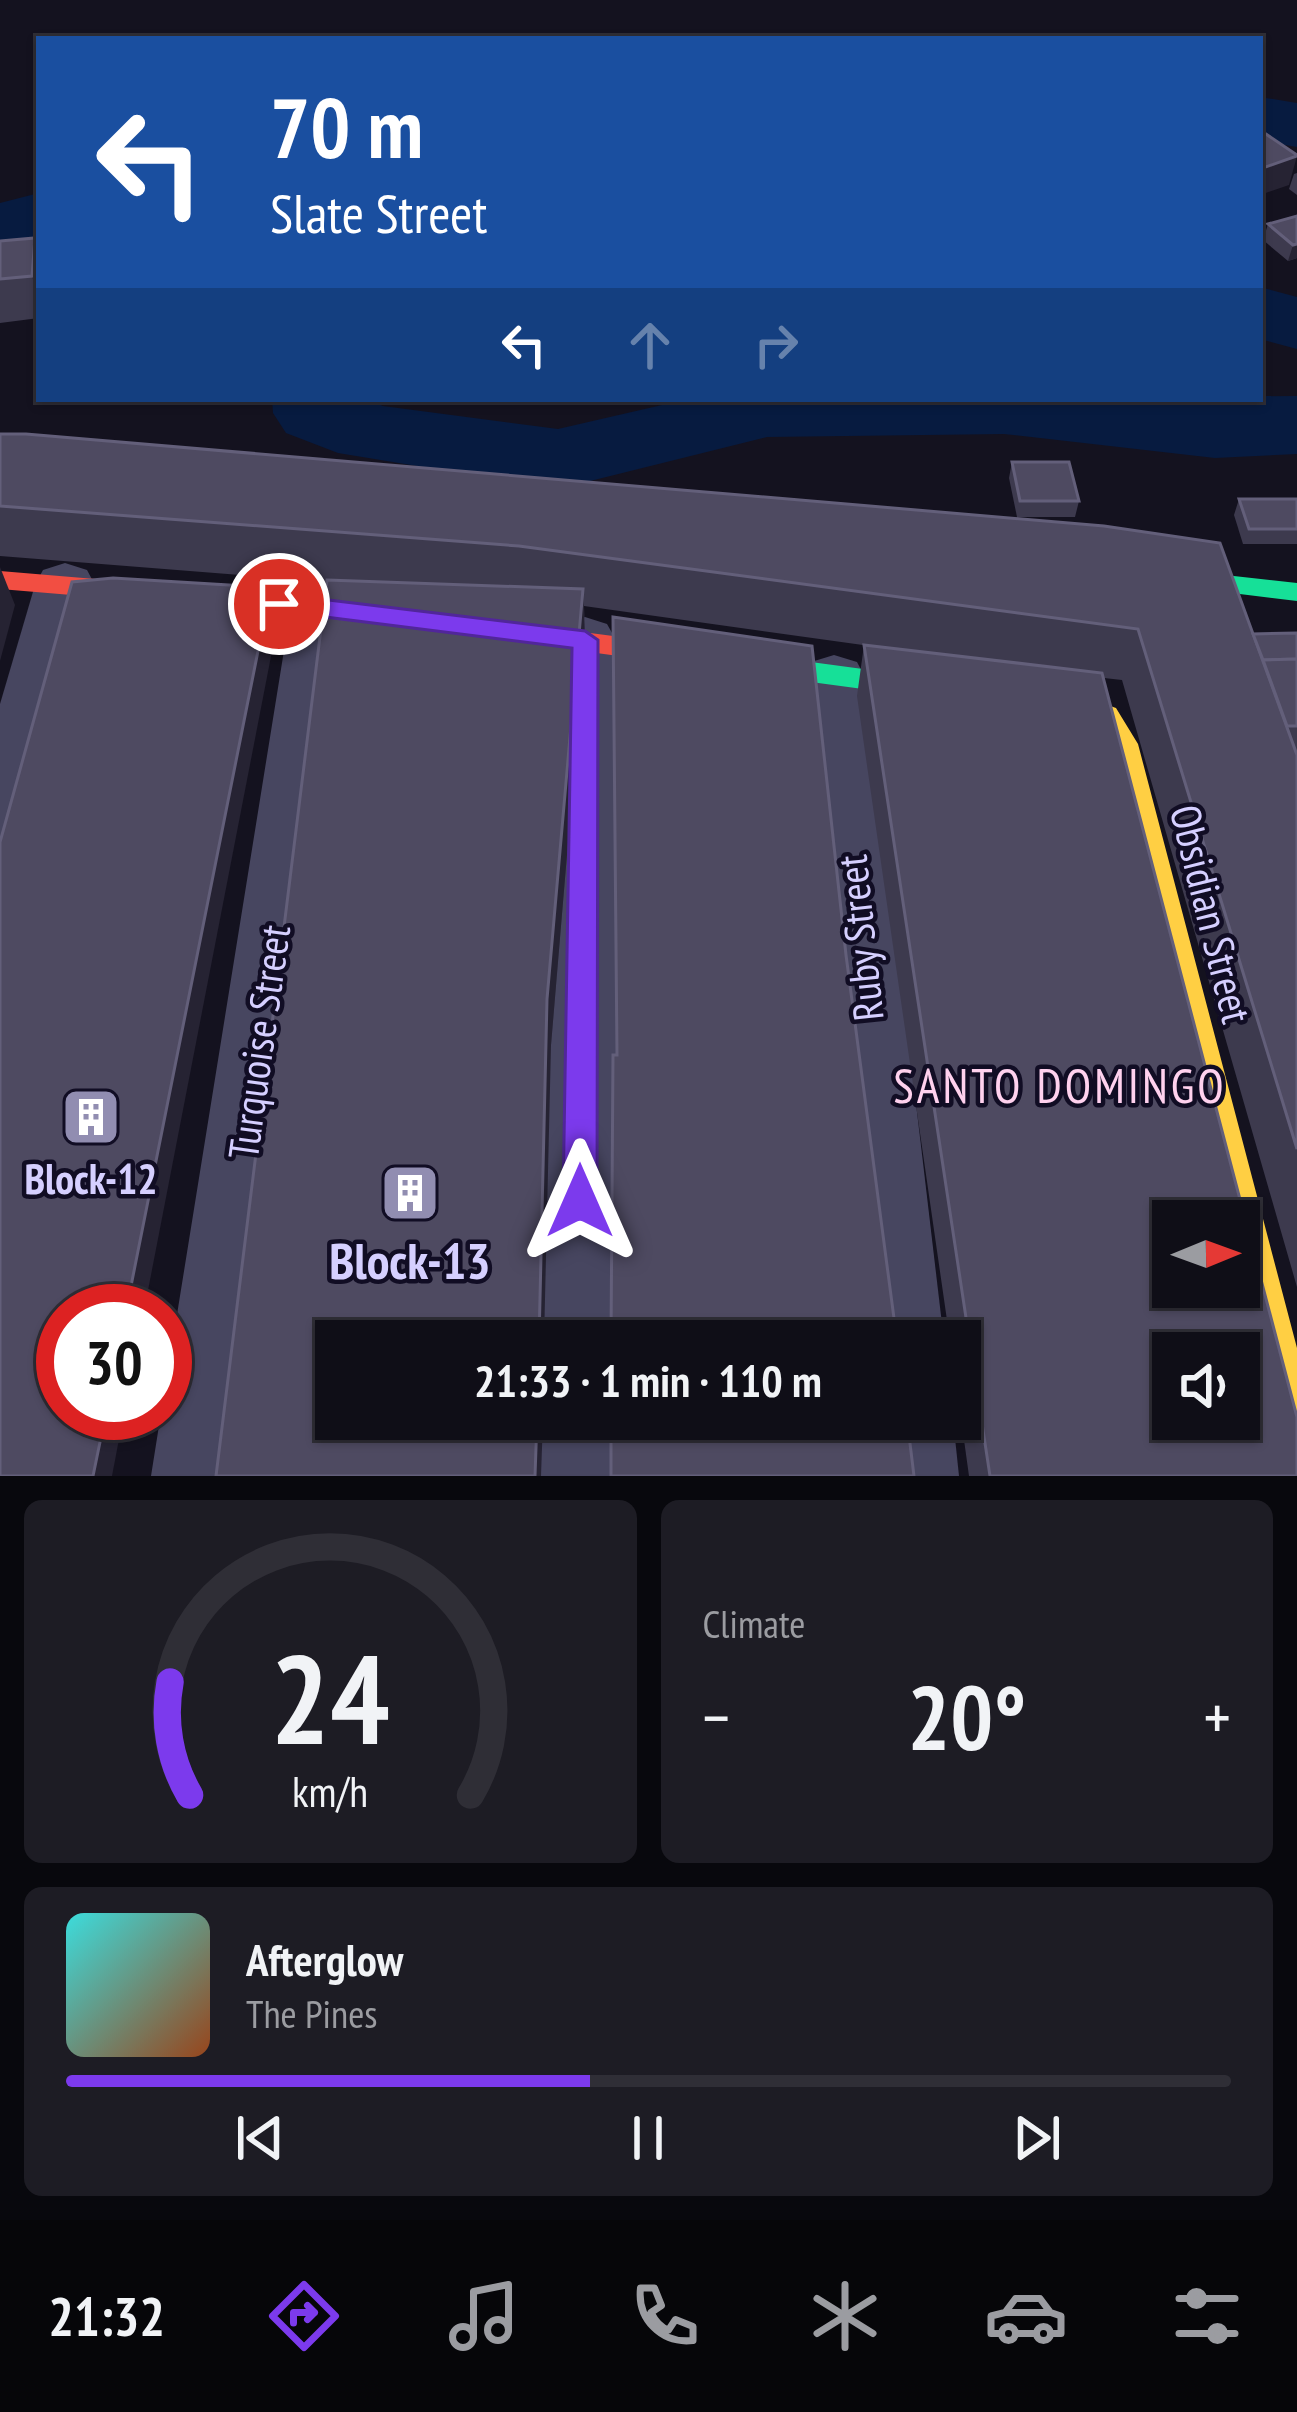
<!DOCTYPE html>
<meta charset="utf-8">
<style>
body{margin:0;font-family:"PT Sans Narrow",sans-serif;background:#1d1c24;color:#f1f3f6;height:100vh;display:flex;flex-direction:column;font-size:45px;white-space:nowrap}
*{box-sizing:border-box;margin:0}
p{font-size:39px;color:#9b9ca1}
.icon{flex:none;width:66px;height:66px;fill:none;stroke:currentColor;stroke-width:2;stroke-linecap:round;stroke-linejoin:round}
.map{position:relative;height:1476px;overflow:hidden}
.sheet{display:flex;flex-direction:column;gap:24px;padding:24px;background:#08080d;flex:1}
.sheet>*{flex:none}
.hud{position:absolute;left:36px;top:36px;width:1227px;height:366px;border-radius:0px;box-shadow:0 3px 9px #0004,0 0 0 3px #2f2e36;background:#1a4fa0;color:#fff;overflow:hidden}
.needle{width:78px;rotate:89deg}
.fabs{position:absolute;left:1152px;top:1200px;display:grid;gap:24px}
.fabs a{display:grid;place-items:center;width:108px;height:108px;border-radius:0px;background:#0f0e17;box-shadow:0 3px 9px #0004,0 0 0 3px #2f2e36;font-size:60px}
.speed{position:absolute;left:36px;top:1284px;display:flex;gap:24px;font-size:60px;font-weight:700;text-align:center}
.speed>*{display:grid;place-content:center;width:156px;height:156px;border-radius:50%;background:#0f0e17;box-shadow:0 3px 9px #0004,0 0 0 3px #2f2e36;line-height:1}
.speed .limit{border:18px solid #d22;background:#fff;color:#111}
.pin{position:absolute;display:grid;place-items:center;width:102px;height:102px;color:#fff;margin:-51px;border:6px solid #fff;border-radius:50%;box-shadow:0 3px 12px #0007}
.me{position:absolute;width:132px;margin:-66px;rotate:0deg;stroke-linejoin:round;filter:drop-shadow(0 0 9px #0008)}
.turn{display:flex;align-items:center;gap:42px;height:252px;padding:0 36px;font-size:54px}
.turn .icon{width:156px;height:156px;stroke-width:2.5}
.turn b{display:block;font-size:84px;line-height:102px}
.lanes{display:flex;align-items:center;height:114px;padding:0 36px;background:#0003;justify-content:center;gap:60px;direction:ltr}
.lanes .off{opacity:.35}
.big{font-size:90px;font-weight:700;line-height:1.1}
.sheet .widget{flex:1;display:flex;flex-direction:column;justify-content:center;gap:18px;min-width:0;padding:0 42px;border-radius:18px;background:#1d1c24}
.sheet .dial{align-items:center;gap:0}
.dial svg{height:312px;overflow:visible;fill:none;stroke:#2f2e36;stroke-width:7;stroke-linecap:round;text-anchor:middle}
.dial text{fill:#f1f3f6;stroke:none}
.song{display:flex;align-items:center;gap:36px}
.cover{width:144px;height:144px;border-radius:18px;background:linear-gradient(135deg,hsl(180 70% 55%),hsl(20 70% 35%))}
.played{height:12px;border-radius:6px;background:linear-gradient(90deg,#7c3aed 45%,#2f2e36 45%)}
.keys{display:flex;justify-content:space-around;direction:ltr}
.heat{display:flex;justify-content:space-between;align-items:center;font-size:66px;direction:ltr}
.sheet .tiles{flex:1;display:grid;gap:24px;grid-template-columns:1fr 1fr}
.widget:last-child{grid-column:span 2}
.trip{position:absolute;left:315px;top:1320px;width:666px;height:120px;border-radius:0px;background:#0f0e17;box-shadow:0 3px 9px #0004,0 0 0 3px #2f2e36;font-weight:700;line-height:120px;text-align:center}
.dock{display:flex;height:192px;justify-content:space-around;align-items:center;background:#060609;color:#9b9ca1}
.dock .icon{width:84px;height:84px}
.dock .current{color:#7c3aed}
.dock b{font-size:54px;color:#f1f3f6}
.map>svg:first-child{display:block}
</style>
<div class="map">
<svg width="1297" height="1476" viewBox="0 0 1297 1476">
<rect width="100%" height="100%" fill="#14121f"/>
<g fill="none" stroke-linecap="round" stroke-linejoin="round">
<!-- river -->
<g fill="#071b40" fill-rule="evenodd">
<polygon points="1260,97 1297,103 1297,147 1260,141"/>
<polygon points="39,193 39,241 0,252 0,203"/>
<polygon points="1260,287 1297,297 1297,349 1260,339"/>
<polygon points="1297,396 1297,454 1215,458 1004,434 767,437 558,489 338,453 286,433 273,413 272,399 365,399 383,406 558,429 688,399"/>
</g>
<!-- street -->
<g fill="#474660" fill-rule="evenodd">
<polygon points="65,563 87,570 95,585 34,822 24,841 0,849 0,704 35,585 43,570"/>
<polygon points="322,585 344,591 353,607 241,1476 151,1476 161,1413 165,1413 165,1389 291,607 300,591"/>
<polygon points="585,617 607,624 616,640 622,1341 536,1341 554,640 563,624"/>
<polygon points="834,655 857,662 866,679 944,1341 858,1341 802,679 811,662"/>
<polygon points="534,1419 622,1419 622,1476 532,1476"/>
<polygon points="865,1419 953,1419 959,1476 869,1476"/>
</g>
<!-- fast -->
<g fill="#16e098" fill-rule="evenodd">
<polygon points="1144,566 1297,583 1297,601 1135,581 1132,575"/>
<polygon points="781,658 945,680 958,690 945,700 781,678 768,668"/>
</g>
<!-- slow -->
<polygon fill="#ffcf43" fill-rule="evenodd" points="1042,690 1073,693 1116,708 1138,744 1297,1348 1297,1434 1284,1429 1279,1416 1239,1257 1239,1221 1230,1221 1111,745 1098,722 1033,707 1029,700 1033,693"/>
<!-- jam -->
<polygon fill="#f24e42" fill-rule="evenodd" points="0,571 322,598 781,658 794,668 781,678 322,616 0,589"/>
</g>
<!-- wall -->
<g fill="#3d3a4e">
<polygon points="1297,173 1297,195 1289,189 1294,174"/>
<polygon points="1297,216 1297,258 1288,261 1263,240 1268,224"/>
<polygon points="35,238 39,251 39,318 0,323 0,241"/>
<polygon points="0,434 1253,634 1297,633 1297,1287 1122,680 1104,678 1297,1476 969,1476 960,1411 960,1341 950,1341 857,696 864,645 870,646 584,606 585,640 551,1045 327,582 0,556"/>
<polygon points="1012,462 1079,501 1075,517 1017,517 1009,478"/>
<polygon points="1239,499 1297,499 1297,544 1243,544 1234,515"/>
</g>
<!-- shaded-wall -->
<g fill="#262333">
<polygon points="1297,156 1289,185 1260,195 1260,169"/>
<polygon points="35,238 39,251 39,298 32,276"/>
<polygon points="1297,244 1297,258 1288,261 1293,245"/>
<polygon points="0,567 15,605 0,661"/>
<polygon points="583,589 585,640 551,1045 544,1341 539,1341 547,999"/>
<polygon points="265,616 273,646 144,1311 126,1311"/>
<polygon points="106,1413 124,1413 112,1476 93,1476"/>
<polygon points="537,1419 543,1419 541,1476 535,1476"/>
</g>
<!-- building -->
<g fill="#4e4a61" stroke="#635f7a" stroke-width="3" fill-rule="evenodd">
<polygon points="1260,130 1297,155 1297,156 1260,169"/>
<polygon points="1297,216 1297,244 1293,245 1268,224"/>
<polygon points="35,238 32,276 0,279 0,241"/>
<polygon points="0,434 26,434 1104,526 1220,543 1297,755 1297,1149 1138,629 519,546 0,506"/>
<polygon points="1012,462 1069,462 1079,501 1020,501"/>
<polygon points="1239,499 1297,499 1297,529 1249,529"/>
<polygon points="113,578 245,586 265,616 126,1311 63,1311 63,1413 106,1413 93,1476 0,1476 0,842 72,582"/>
<polygon points="327,580 583,589 547,999 539,1341 336,1341 336,1419 537,1419 535,1476 216,1476"/>
<polygon points="613,617 812,646 846,955 897,1341 611,1341 613,1055 617,1055"/>
<polygon points="1297,633 1297,659 1263,660 1253,634"/>
<path d="M864,645L1102,673L1297,1417V1476H990ZM1173,1221H1239V1287H1173ZM1173,1353H1239V1419H1173Z"/>
<polygon points="1297,659 1297,726 1287,726 1263,660"/>
<polygon points="611,1419 907,1419 914,1476 611,1476"/>
</g>
<!-- route -->
<polygon fill="#7c3aed" stroke="#51269a" stroke-width="3" points="279,594 585,631 598,640 597,1201 592,1212 580,1217 568,1212 563,1201 572,648 270,610 267,604 270,597"/>
<!-- icons -->
<defs>
<symbol id="building-square" viewBox="-11 -11 22 22"><rect x="-9" y="-9" width="18" height="18" rx="4" fill="#918db1" stroke="#110d24"/><path d="M-4-6H4V6H1V3H-1V6H-4ZM-2.5-4.3h1.7v1.8h-1.7ZM.8-4.3h1.7v1.8H.8ZM-2.5-1h1.7V.8h-1.7ZM.8-1h1.7V.8H.8Z" fill="#fff"/></symbol>
</defs>
<g fill-rule="evenodd">
<use href="#building-square" x="58" y="1084" width="66" height="66"/>
<use href="#building-square" x="377" y="1160" width="66" height="66"/>
</g>
<g text-anchor="middle" stroke-width="9" stroke-linejoin="round" paint-order="stroke">
<!-- street labels -->
<g font-size="42" fill="#d5cfff" stroke="#110d24">
<text transform="translate(1211 914) rotate(76)" y="15">Obsidian Street</text>
<text transform="translate(860 938) rotate(-96)" y="15">Ruby Street</text>
<text transform="translate(259 1042) rotate(-82)" y="15">Turquoise Street</text>
</g>
<!-- poi labels -->
<g font-size="42" font-weight="bold" fill="#d5cfff" stroke="#110d24">
<text x="91" y="1194">Block-12</text>
</g>
<!-- quarter labels -->
<g font-size="48" letter-spacing="3" fill="#ffd1ee" stroke="#110d24">
<text x="1060" y="1103">SANTO DOMINGO</text>
</g>
<!-- near-poi labels -->
<g font-size="51" font-weight="bold" fill="#d5cfff" stroke="#110d24">
<text x="410" y="1279">Block-13</text>
</g>
</g>
</svg>
<div class="fabs">
<a><svg class="needle" viewBox="-14 -14 28 28"><path d="M0-13l5 13h-10z" fill="#e53935"/><path d="M0 13l5-13h-10z" fill="#9b9ca1"/></svg></a>
<a><svg class="icon" aria-label="sound" viewBox="0 0 24 24"><path d="M4 9h4l5-4v14l-5-4H4zM17 9q2 3 0 6"/></svg></a>
</div>
<div class="speed"><div class="limit">30</div></div>
<div class="pin" style="left:279px;top:604px;background:#d93025"><svg class="icon" aria-label="arrive" viewBox="0 0 24 24"><path d="M6 21V4h12l-3 4 3 4H6"/></svg></div>
<svg class="me" style="left:580px;top:1201px" viewBox="-20 -20 40 40"><path d="M0-17L14 15 0 8-14 15z" fill="#7c3aed" stroke="#fff" stroke-width="4"/></svg>
<div class="trip">21:33 · 1 min · 110 m</div>
<div class="hud">
<div class="turn"><svg class="icon" aria-label="left" viewBox="0 0 24 24"><path d="M17 20v-9H6M10 6l-5 5 5 5"/></svg><div><b>70 m</b>Slate Street</div></div>
<div class="lanes"><svg class="icon" aria-label="left" viewBox="0 0 24 24"><path d="M17 20v-9H6M10 6l-5 5 5 5"/></svg><svg class="icon off" aria-label="ahead" viewBox="0 0 24 24"><path d="M12 20V5M6 11l6-6 6 6"/></svg><svg class="icon off" aria-label="right" viewBox="0 0 24 24"><path d="M7 20v-9h11M14 6l5 5-5 5"/></svg></div>
</div>
</div>
<section class="sheet">
<div class="tiles">
<div class="widget dial"><svg viewBox="0 0 100 80">
<path d="M14 69A42 42 0 1 1 86 69"/>
<path d="M14 69A42 42 0 0 1 9 40" stroke="#7c3aed"/>
<text x="50" y="56" font-size="32" font-weight="700">24</text>
<text x="50" y="72" font-size="11">km/h</text>
</svg></div>
<div class="widget"><p>Climate</p>
<div class="heat"><a>−</a><b class="big">20°</b><a>+</a></div>
</div>
<div class="widget">
<div class="song"><i class="cover"></i><div><b>Afterglow</b><p>The Pines</p></div></div>
<div class="played"></div>
<div class="keys"><svg class="icon" aria-label="previous" viewBox="0 0 24 24"><path d="M18 5L8 12l10 7zM5 5v14"/></svg><svg class="icon" aria-label="pause" viewBox="0 0 24 24"><path d="M8 5v14M16 5v14"/></svg><svg class="icon" aria-label="next" viewBox="0 0 24 24"><path d="M6 5l10 7-10 7zM19 5v14"/></svg></div>
</div>
</div>
</section>
<nav class="dock">
<b>21:32</b>
<svg class="icon current" aria-label="directions" viewBox="0 0 24 24"><path d="M12 3l9 9-9 9-9-9zM9 14v-3h6M13 9l2 2-2 2"/></svg>
<svg class="icon" aria-label="music" viewBox="0 0 24 24"><path d="M9 18V5l10-2v13"/><circle cx="6" cy="18" r="3"/><circle cx="16" cy="16" r="3"/></svg>
<svg class="icon" aria-label="phone" viewBox="0 0 24 24"><path d="M5 4h4l2 5-3 2q2 4 5 5l2-3 5 2v4C11 20 4 13 5 4z"/></svg>
<svg class="icon" aria-label="climate" viewBox="0 0 24 24"><path d="M12 3v18M4 7l16 10M4 17L20 7"/></svg>
<svg class="icon" aria-label="car" viewBox="0 0 24 24"><path d="M5 17H2v-5l4-1 3-4h7l3 4 3 1v5h-3M9 17h6M6 11h13"/><circle cx="7" cy="17" r="2"/><circle cx="17" cy="17" r="2"/></svg>
<svg class="icon" aria-label="filters" viewBox="0 0 24 24"><path d="M4 7h16M4 17h16"/><circle cx="9" cy="7" r="2"/><circle cx="15" cy="17" r="2"/></svg>
</nav>
